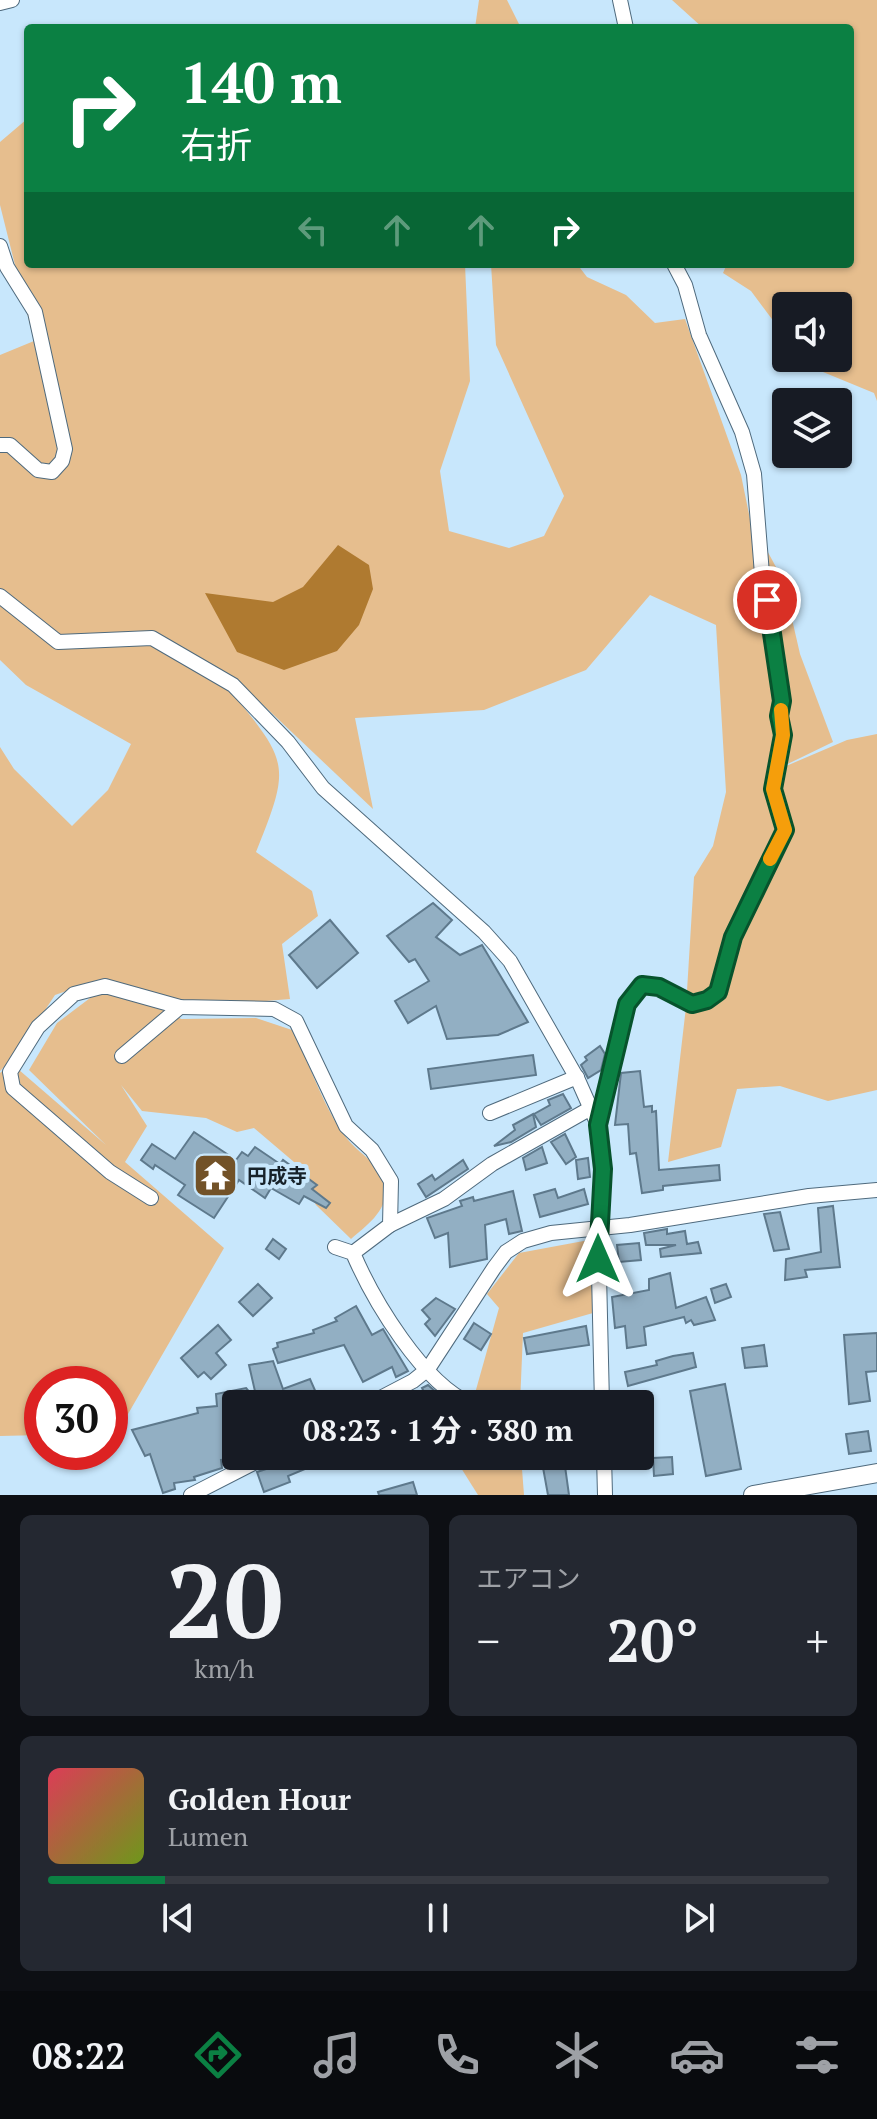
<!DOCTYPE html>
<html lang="ja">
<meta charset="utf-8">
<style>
body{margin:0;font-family:"PT Serif","Noto Sans JP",serif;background:#242831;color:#f1f3f6;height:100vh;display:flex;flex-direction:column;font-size:30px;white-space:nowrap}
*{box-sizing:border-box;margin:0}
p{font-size:26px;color:#9ea1a6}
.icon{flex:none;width:44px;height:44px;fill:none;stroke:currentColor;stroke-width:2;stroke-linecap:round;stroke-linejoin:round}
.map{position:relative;height:1495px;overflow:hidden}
.side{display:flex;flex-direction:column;gap:20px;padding:20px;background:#0d0f14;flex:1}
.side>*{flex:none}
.top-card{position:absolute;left:24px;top:24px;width:830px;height:244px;border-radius:8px;box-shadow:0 2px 6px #0004;background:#0b8043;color:#fff;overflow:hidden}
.fabs{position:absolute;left:772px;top:292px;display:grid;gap:16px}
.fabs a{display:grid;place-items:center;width:80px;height:80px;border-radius:8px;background:#171b24;box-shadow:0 2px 6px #0004;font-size:40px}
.speed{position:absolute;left:24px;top:1366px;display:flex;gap:16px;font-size:40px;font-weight:700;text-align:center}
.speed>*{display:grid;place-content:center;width:104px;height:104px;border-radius:50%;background:#171b24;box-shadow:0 2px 6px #0004;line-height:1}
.speed .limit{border:12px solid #d22;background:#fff;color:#111}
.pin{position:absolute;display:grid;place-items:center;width:68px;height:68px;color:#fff;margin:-34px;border:4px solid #fff;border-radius:50%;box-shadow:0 2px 8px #0007}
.me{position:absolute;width:88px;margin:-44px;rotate:0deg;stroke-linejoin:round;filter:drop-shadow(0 0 6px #0008)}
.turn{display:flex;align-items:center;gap:28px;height:168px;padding:0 24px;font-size:36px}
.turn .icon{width:104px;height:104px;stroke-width:2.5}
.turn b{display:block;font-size:56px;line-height:68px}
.lanes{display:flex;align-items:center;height:76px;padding:0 24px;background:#0003;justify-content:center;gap:40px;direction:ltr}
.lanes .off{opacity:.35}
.big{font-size:60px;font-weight:700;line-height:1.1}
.side .tile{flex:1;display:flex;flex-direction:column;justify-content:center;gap:12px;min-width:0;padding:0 28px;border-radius:12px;background:#242831}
.side .dial{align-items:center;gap:0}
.dial b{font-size:104px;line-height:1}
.song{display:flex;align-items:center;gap:24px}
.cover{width:96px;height:96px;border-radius:12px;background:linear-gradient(135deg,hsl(350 70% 55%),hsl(80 70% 35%))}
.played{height:8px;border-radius:4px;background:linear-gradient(90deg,#0b8043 15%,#363941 15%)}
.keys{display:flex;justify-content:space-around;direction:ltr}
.heat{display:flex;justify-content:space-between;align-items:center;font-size:44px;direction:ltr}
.side .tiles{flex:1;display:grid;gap:20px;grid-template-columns:1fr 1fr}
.tile:last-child{grid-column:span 2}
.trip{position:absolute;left:222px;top:1390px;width:432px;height:80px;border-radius:8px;background:#171b24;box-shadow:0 2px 6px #0004;font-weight:700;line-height:80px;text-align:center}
.tabs{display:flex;height:128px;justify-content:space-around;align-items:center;background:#090b0e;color:#9ea1a6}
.tabs .icon{width:56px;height:56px}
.tabs .on{color:#0b8043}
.tabs b{font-size:36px;color:#f1f3f6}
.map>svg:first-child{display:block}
</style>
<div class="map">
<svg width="877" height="1495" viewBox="0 0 877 1495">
<rect width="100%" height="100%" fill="#c8e7fc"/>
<!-- green -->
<g fill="#e6be8e">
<polygon points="479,0 507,0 521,28 475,28"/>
<polygon points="672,0 877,0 877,401 874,393 806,365 801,358 838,358 838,306 786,306 786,338 751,291 723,273 727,264 850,264 850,28 703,28"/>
<path d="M27,119L28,264H465L470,381L440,471L449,531L509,548L544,536L564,496L496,345L491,264H577L587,277L626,295L655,323L685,319L741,475L750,519L783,580L800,654L833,742L765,775L847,740L877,734V1090L828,1101L780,1086L737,1089L721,1147L668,1162L686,1007L694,877L713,846L726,792L716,625L650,595L586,670L484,710L355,718L373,809L242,685L232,693C290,763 290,767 256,852L312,891L318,916L282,944L290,999L205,1006L101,979L55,995L14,1057L0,1071V747L14,769L72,826L108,790L131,744L26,685L0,660V355L34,341L0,205V142Z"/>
<path d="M98,992L168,1008L181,1019L256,1018L292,1030C311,1065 324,1111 349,1141C362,1156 386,1168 386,1190C386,1212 366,1226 351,1239L316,1205L294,1162L254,1128L237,1132L206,1118L142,1111L121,1085L147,1126L125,1162L224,1248L117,1433H110V1384H42V1435L0,1436V1073L11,1063L106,1145L29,1070L57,1023Z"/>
<polygon points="589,1240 593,1313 523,1333 520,1404 472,1404 499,1308 487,1294 519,1253"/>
<polygon points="457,1456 521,1456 524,1495 478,1495 456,1460"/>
</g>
<!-- water -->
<polygon fill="#af7a30" points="338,545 369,565 373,589 359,625 337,651 284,670 237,652 205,593 273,602 303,587"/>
<!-- building -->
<g fill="#92afc3" stroke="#5e798c" stroke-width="2">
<polygon points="433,903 452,920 436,937 460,955 482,945 528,1022 498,1035 447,1039 436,1006 408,1023 395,1001 429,981 415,959 409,962 387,936"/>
<polygon points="330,920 358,953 317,988 289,955"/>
<polygon points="600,1046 605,1054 601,1070 588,1078 581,1065 587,1060 585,1057"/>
<polygon points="533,1055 536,1075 431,1089 428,1069"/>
<polygon points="640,1071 644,1107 652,1106 652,1112 656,1111 659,1170 719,1165 720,1180 663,1186 663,1190 642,1193 636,1153 630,1154 628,1124 615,1125 621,1073"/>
<polygon points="563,1094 571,1108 541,1125 534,1114 550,1105 548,1100"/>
<polygon points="533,1114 536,1127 511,1142 494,1146 515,1130 513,1125"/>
<polygon points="194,1132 236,1160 242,1152 248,1156 255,1147 280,1164 283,1160 317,1185 312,1189 330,1203 326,1208 304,1196 299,1204 271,1188 265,1198 239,1180 214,1218 178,1195 185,1185 155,1165 153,1169 141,1160 152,1144 175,1159"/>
<polygon points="565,1134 576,1157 566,1164 551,1142"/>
<polygon points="542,1147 547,1163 526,1170 523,1158"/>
<polygon points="588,1158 590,1177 578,1179 576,1160"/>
<polygon points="463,1160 468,1169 426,1197 418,1184 432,1175 435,1180"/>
<polygon points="555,1189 558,1198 584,1189 588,1204 540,1217 534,1195"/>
<polygon points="513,1191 522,1231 509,1234 506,1219 485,1225 487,1259 450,1267 448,1233 435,1238 427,1218 462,1206 460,1201 473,1197 474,1201"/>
<polygon points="833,1206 840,1267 805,1270 807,1277 785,1280 786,1259 821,1252 818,1208"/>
<polygon points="780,1212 789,1249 774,1251 764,1214"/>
<polygon points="667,1229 667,1234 685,1231 687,1244 698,1242 701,1253 661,1257 660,1249 676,1245 646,1245 644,1233"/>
<polygon points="273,1239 286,1249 279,1259 266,1249"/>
<polygon points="639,1243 641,1260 619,1262 617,1245"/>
<polygon points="670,1273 676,1308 706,1297 715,1320 694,1325 691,1320 686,1323 684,1317 644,1327 646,1345 627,1348 625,1326 615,1328 612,1297 649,1290 649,1279"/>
<polygon points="258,1284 272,1298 253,1316 239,1302"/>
<polygon points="726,1284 731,1297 715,1303 711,1289"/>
<polygon points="436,1298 455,1309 435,1336 425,1324 430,1319 422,1310"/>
<polygon points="356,1306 372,1335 383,1329 408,1371 396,1377 392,1367 363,1382 344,1345 278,1363 273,1349 278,1347 277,1343 314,1333 313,1330 337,1321 335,1318"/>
<polygon points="474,1323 491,1334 481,1350 464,1339"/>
<polygon points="218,1325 231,1340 216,1353 226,1365 211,1379 204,1372 198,1377 181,1358"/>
<polygon points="586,1326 589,1345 527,1354 524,1338"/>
<polygon points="877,1333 877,1371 866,1372 870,1401 849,1404 844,1335"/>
<polygon points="764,1345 767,1366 745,1368 742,1348"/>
<polygon points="693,1353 696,1367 628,1386 625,1372 657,1365 656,1361 673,1356"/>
<polygon points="273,1361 283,1389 310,1379 321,1404 279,1404 277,1396 257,1400 249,1365"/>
<polygon points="725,1384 741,1469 706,1476 690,1391"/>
<polygon points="428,1385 446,1401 451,1404 408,1404 426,1396 422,1388"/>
<polygon points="246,1388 256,1400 234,1405 236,1459 221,1460 222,1468 194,1477 195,1480 174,1483 175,1489 163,1493 150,1454 145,1456 132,1430 198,1413 197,1408 217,1406 216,1394"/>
<polygon points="868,1431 871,1451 849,1454 846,1434"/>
<polygon points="292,1456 336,1456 288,1476 290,1482 264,1492 257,1472 294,1460"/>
<polygon points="672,1457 673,1474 654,1476 653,1458"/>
<polygon points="564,1459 569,1495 548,1495 542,1462"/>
<polygon points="413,1482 417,1495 379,1495 378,1492"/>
</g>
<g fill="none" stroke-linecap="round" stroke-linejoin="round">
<defs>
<g id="minor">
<polyline points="620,0 626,28"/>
<polyline points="0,3 12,0"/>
<polyline points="0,246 7,267 35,312 65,449 62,461 52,472 38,470 10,445 0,445"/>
<polyline points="0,596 58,642 152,638 233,685 288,742 323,788 484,932 510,961 578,1080 598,1125 603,1169 598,1230 602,1404"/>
<polyline points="122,1056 180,1007"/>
<polyline points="490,1113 577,1077"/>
<polyline points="598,1125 627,1004 642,985 659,987 692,1004 707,1000 718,992 733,937 785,830 773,789 783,735 779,716 782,701 762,574 754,474 742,432 699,335 685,285 674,264"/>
<polyline points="151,1198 110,1172 13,1088 10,1072 38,1027 74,994 105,986 180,1007 274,1009 296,1021 346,1126 372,1150 391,1181 390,1225 353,1253"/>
<polyline points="390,1225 444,1199 492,1164 591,1108"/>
<path d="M335,1247L353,1253C373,1300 423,1384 471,1404"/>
<polyline points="369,1404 413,1381 428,1369 494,1268 506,1252 523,1241 551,1233 630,1225 809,1196 877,1190"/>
<polyline points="604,1456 605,1495"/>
<polyline points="191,1495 267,1456"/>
</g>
<polyline id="tertiary" points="753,1495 877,1473"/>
</defs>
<!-- minor casing -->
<use href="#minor" stroke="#4f6a7d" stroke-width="16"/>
<!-- tertiary casing -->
<use href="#tertiary" stroke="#4f6a7d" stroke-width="20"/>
<!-- minor -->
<use href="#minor" stroke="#fff" stroke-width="14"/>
<!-- tertiary -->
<use href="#tertiary" stroke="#fff" stroke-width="18"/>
</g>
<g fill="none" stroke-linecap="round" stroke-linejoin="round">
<defs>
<polyline id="route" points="598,1259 603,1169 598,1125 627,1004 642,985 659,987 692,1004 707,1000 718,992 733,937 785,830 773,789 783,735 779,716 782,701 767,600"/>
</defs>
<!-- route casing -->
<use href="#route" stroke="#07532c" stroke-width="20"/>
<!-- route -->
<use href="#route" stroke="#0b8043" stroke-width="14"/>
<!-- slow -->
<polyline stroke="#f59e0b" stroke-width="14" points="770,859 785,830 773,789 783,735 781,710"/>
</g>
<!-- icons -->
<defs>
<symbol id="temple-square" viewBox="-11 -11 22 22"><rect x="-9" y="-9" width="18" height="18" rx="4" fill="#725228" stroke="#c8e7fc"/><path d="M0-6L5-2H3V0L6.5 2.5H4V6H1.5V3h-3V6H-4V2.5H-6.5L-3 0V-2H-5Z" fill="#fff"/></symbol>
</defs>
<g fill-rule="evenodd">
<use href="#temple-square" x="190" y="1150" width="51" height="51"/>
</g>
<g text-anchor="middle" stroke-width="8" stroke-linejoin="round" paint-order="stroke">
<!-- poi labels -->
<g font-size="20" font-weight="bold" fill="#17222a" stroke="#c8e7fc" text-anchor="start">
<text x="247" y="1183">円成寺</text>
</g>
</g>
</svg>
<div class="fabs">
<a><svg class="icon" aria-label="sound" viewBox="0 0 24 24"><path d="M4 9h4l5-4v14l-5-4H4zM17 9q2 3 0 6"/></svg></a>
<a><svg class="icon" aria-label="layers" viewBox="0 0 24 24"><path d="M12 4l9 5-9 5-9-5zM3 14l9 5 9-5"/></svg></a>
</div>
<div class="speed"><div class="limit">30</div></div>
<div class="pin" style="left:767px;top:600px;background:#d93025"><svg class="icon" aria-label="arrive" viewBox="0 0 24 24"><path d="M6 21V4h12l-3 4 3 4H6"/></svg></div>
<svg class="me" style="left:598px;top:1259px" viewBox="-20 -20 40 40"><path d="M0-17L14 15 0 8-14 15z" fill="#0b8043" stroke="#fff" stroke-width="4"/></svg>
<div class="trip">08:23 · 1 分 · 380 m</div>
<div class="top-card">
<div class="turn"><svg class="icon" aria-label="right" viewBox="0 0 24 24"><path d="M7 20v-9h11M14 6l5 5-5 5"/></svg><div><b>140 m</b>右折</div></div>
<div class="lanes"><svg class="icon off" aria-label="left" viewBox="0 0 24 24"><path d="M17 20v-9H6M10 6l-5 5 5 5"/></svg><svg class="icon off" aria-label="ahead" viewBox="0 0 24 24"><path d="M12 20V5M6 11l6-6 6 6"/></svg><svg class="icon off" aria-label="ahead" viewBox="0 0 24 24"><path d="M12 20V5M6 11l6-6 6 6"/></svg><svg class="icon" aria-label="right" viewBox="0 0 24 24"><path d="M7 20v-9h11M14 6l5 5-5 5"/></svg></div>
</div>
</div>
<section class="side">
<div class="tiles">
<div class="tile dial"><b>20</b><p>km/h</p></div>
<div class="tile"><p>エアコン</p>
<div class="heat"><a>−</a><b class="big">20°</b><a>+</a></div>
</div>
<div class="tile">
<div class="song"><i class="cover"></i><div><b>Golden Hour</b><p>Lumen</p></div></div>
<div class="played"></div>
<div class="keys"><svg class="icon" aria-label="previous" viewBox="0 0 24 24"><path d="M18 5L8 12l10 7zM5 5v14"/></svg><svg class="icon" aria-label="pause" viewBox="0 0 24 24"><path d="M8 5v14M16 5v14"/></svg><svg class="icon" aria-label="next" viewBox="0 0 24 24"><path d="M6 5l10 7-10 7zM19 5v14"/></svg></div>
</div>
</div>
</section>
<nav class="tabs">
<b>08:22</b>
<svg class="icon on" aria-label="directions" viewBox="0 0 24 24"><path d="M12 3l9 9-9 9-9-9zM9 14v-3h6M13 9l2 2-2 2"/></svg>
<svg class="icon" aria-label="music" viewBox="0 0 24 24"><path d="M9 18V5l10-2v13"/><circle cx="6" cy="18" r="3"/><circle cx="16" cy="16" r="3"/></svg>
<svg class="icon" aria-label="phone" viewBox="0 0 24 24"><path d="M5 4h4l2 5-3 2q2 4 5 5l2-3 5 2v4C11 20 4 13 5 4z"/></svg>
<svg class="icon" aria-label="climate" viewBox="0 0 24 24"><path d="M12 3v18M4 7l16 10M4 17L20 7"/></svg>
<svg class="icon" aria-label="car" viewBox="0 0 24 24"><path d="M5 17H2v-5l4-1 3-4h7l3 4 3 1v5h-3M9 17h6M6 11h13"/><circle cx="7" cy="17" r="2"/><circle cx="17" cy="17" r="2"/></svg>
<svg class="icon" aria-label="filters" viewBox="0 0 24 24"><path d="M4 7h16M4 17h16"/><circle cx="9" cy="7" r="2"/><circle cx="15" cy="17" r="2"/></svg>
</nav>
